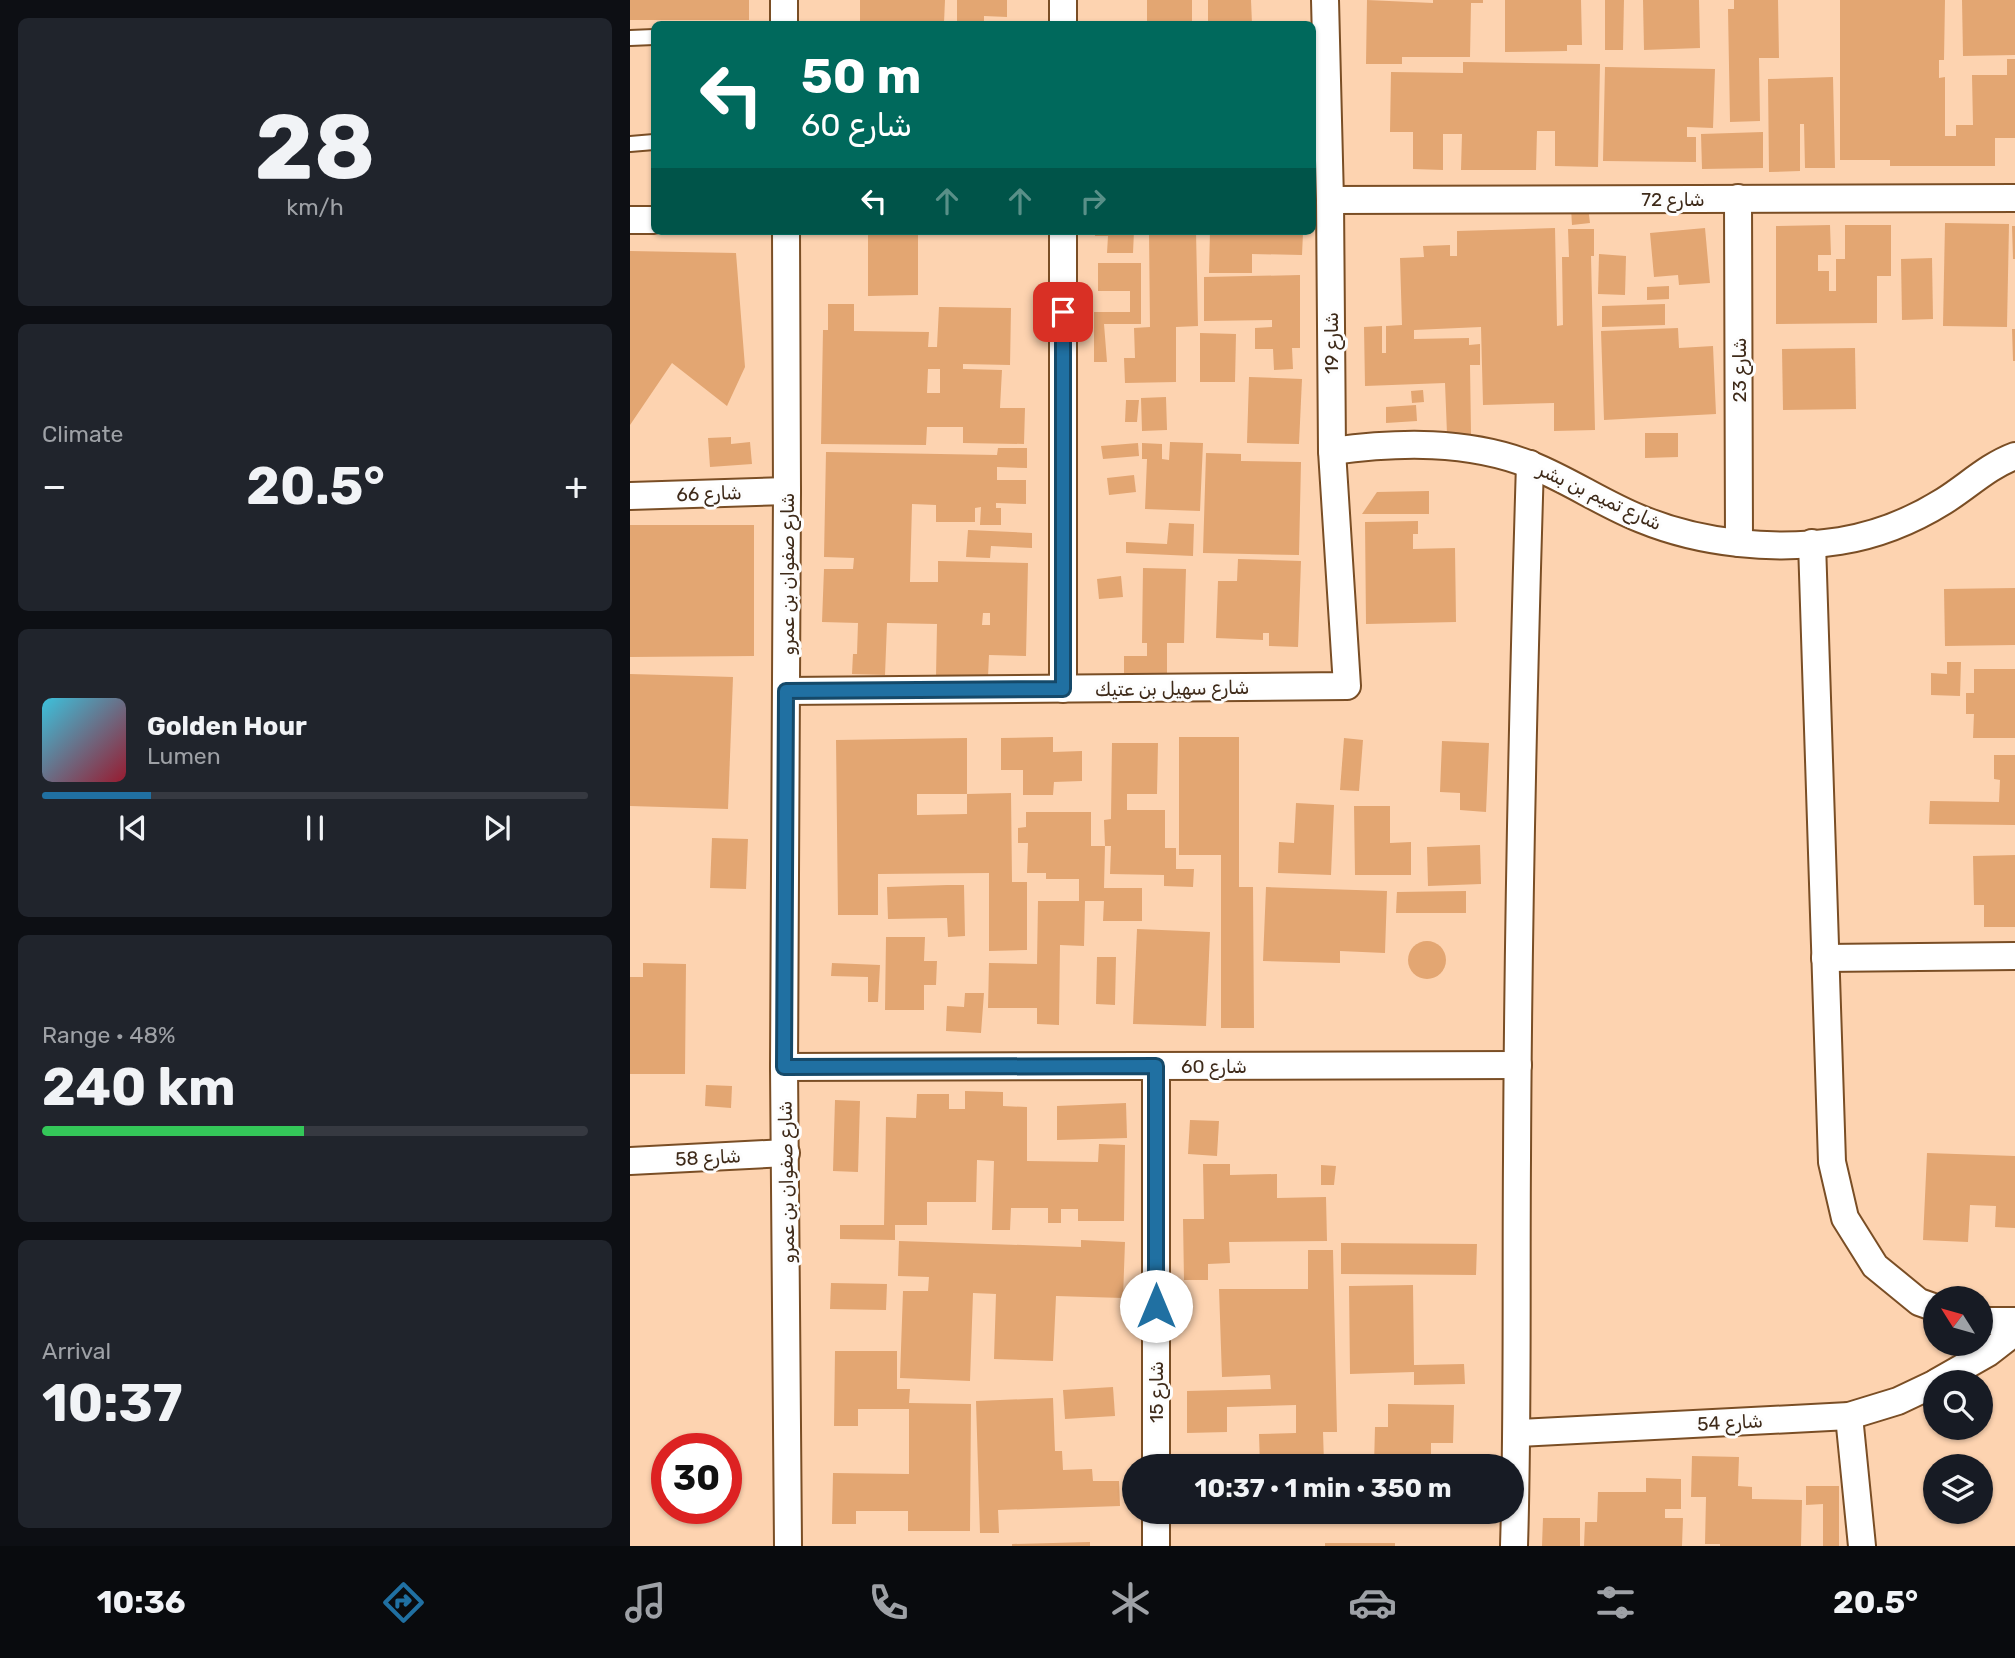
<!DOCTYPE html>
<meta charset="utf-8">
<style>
body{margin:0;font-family:Rubik,Vazirmatn,sans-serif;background:#20242c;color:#f1f3f6;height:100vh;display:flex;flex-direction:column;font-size:26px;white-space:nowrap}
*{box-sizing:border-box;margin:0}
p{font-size:23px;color:#9ea1a6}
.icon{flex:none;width:38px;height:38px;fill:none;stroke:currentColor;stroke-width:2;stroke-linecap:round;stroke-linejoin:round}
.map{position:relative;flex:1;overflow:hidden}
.panel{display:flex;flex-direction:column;gap:18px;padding:18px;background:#0d0f14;width:630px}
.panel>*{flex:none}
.guide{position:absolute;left:21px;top:21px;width:665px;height:214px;border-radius:10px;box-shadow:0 2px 5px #0004;background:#00695c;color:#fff;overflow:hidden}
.needle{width:46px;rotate:307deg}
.controls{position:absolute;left:1293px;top:1286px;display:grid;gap:14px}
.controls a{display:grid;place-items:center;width:70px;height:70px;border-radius:50%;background:#171b24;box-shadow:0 2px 5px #0004;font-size:35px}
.speed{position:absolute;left:21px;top:1433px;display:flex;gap:14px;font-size:35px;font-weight:700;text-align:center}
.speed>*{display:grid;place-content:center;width:91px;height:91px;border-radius:50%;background:#171b24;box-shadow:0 2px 5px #0004;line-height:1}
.speed .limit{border:10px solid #d22;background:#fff;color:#111}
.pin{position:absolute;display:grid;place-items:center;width:60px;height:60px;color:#fff;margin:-30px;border-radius:14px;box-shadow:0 4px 10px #0006}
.me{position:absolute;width:77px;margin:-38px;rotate:0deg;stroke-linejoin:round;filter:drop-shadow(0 0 5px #0008)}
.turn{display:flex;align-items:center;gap:24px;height:147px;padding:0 35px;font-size:32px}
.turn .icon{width:91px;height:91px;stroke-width:2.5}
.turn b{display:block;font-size:49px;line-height:60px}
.lanes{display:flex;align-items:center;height:66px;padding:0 35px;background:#0003;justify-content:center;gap:35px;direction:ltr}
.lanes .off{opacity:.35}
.big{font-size:52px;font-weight:700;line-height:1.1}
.panel .widget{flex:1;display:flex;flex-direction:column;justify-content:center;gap:10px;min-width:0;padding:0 24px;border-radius:10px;background:#20242c}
.panel .dial{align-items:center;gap:0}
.dial b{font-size:91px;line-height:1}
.song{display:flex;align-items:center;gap:21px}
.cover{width:84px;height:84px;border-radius:10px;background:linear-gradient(135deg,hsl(190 70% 55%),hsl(350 70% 35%))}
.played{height:7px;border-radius:4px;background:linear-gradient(90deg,#2070a2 20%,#363941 20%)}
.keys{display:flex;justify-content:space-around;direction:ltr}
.heat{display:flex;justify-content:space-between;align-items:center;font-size:38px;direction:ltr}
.charge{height:10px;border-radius:5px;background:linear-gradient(90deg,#34c759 48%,#363941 0)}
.trip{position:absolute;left:492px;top:1454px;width:402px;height:70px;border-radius:35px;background:#171b24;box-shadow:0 2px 5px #0004;font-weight:700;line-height:70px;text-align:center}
.tabs{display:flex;height:112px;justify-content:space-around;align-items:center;background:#090b0e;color:#9ea1a6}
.tabs .icon{width:49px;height:49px}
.tabs .active{color:#2070a2}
.tabs b{font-size:32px;color:#f1f3f6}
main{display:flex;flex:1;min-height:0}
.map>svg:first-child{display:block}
</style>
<main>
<section class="panel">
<div class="widget dial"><b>28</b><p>km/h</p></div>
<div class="widget"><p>Climate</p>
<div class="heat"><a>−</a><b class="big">20.5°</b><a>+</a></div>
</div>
<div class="widget">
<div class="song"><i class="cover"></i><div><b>Golden Hour</b><p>Lumen</p></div></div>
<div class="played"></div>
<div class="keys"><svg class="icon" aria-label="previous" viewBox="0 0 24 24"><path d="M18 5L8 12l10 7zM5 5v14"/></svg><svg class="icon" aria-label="pause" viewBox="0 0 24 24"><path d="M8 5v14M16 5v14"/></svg><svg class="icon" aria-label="next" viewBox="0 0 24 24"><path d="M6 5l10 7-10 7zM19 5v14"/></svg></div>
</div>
<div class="widget"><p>Range · 48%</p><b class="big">240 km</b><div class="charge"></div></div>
<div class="widget"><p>Arrival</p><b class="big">10:37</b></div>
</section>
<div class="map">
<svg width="1385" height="1546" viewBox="0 0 1385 1546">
<rect width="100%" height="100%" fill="#fdd3b0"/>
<!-- building -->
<g fill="#e3a672" fill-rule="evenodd">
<rect x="0" y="0" width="119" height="20"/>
<polygon points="230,0 315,0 314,23 230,23"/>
<polygon points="327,0 377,0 377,17 354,16 354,24 327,24"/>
<rect x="517" y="0" width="45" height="24"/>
<polygon points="578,0 621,0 622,24 578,24"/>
<polygon points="737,0 803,3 803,0 853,0 853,3 841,3 840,57 772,57 772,64 736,64"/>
<polygon points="875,0 951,0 952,45 937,45 937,51 875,52"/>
<polygon points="975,0 994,0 993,50 975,50"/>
<polygon points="1013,0 1069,0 1070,48 1014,50"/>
<polygon points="1104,0 1148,0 1149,58 1129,58 1130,121 1100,122 1098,9 1104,9"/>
<polygon points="1210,0 1315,0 1314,60 1309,60 1309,78 1315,77 1315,136 1326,136 1326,125 1343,125 1342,75 1377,75 1377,59 1385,59 1385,138 1365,138 1365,166 1260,166 1260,160 1210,160"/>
<polygon points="1332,0 1385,0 1385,55 1333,56"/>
<polygon points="833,62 970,64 968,167 925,166 925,131 907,131 906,170 831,170 832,134 813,134 813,170 783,169 783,132 760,132 761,72 833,73"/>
<polygon points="975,67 1085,69 1083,128 1057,127 1057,137 1066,137 1066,162 973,161"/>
<polygon points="1203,77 1205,168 1175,168 1174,124 1170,124 1170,171 1139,172 1138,79"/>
<polygon points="1133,132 1133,168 1072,169 1071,134"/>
<polygon points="958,207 960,223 942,225 941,208"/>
<polygon points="1315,223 1379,224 1377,327 1313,326"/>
<polygon points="1200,225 1201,255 1188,255 1188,271 1199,271 1199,291 1206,291 1206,259 1215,259 1215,225 1261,225 1261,276 1247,276 1247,323 1146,324 1146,226"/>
<polygon points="1382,226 1385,226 1385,259 1383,259"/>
<polygon points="925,228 927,326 933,325 932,257 939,257 938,229 964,229 964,256 961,256 965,430 924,431 924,403 853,405 851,327 784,330 784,339 839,338 839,345 850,344 850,365 840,365 841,434 817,434 815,383 735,386 734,327 752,326 752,353 756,353 756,326 772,325 770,258 794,257 793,246 820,245 820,256 827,256 827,231"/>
<polygon points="1075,228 1080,283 1049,285 1048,275 1024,277 1020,233"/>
<polygon points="238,231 288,231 288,295 238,296"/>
<polygon points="465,231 504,231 503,253 477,253 478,236 465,236"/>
<polygon points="519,231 566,231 568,326 546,327 546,382 495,383 494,358 505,358 504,328 520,327"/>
<polygon points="580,231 673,233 672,255 622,254 622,273 579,273"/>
<polygon points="0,251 106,253 115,367 97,406 42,363 0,425"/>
<polygon points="969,254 996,256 995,295 968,294"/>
<polygon points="1302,258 1303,319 1272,320 1271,259"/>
<polygon points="468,263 511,263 511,324 474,324 477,362 464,362 464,312 500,312 500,291 468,291"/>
<polygon points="670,275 670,348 662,348 663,369 644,370 643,349 625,349 625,328 642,327 642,320 574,321 574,277"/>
<polygon points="1039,286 1039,299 1017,300 1017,287"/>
<path d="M198,304H224V331L299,332L298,347H307L309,307L381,308L380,365L333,364V369L372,370L370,408H395L394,444L333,443V427H297L296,445L191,444L193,330H198ZM298,369H310V393H297Z"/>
<polygon points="1035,304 1035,325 972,327 972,306"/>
<polygon points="1048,328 1049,348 1083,346 1086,414 974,420 971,331"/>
<polygon points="1382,329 1385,329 1385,361 1383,361"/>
<polygon points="570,333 606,334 605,382 570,382"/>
<polygon points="1225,348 1226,409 1153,410 1152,349"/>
<polygon points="619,377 672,379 669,444 617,443"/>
<polygon points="793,390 794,402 782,403 781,391"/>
<polygon points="536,397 537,430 512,431 511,398"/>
<polygon points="496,400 509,400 507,422 495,422"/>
<polygon points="786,405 787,421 756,423 756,407"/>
<polygon points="1015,433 1048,433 1048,457 1015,458"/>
<polygon points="101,437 101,444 120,442 122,464 80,467 78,438"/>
<polygon points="540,442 573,443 570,511 515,509 517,459 512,459 512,443 532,444 532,459 539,460"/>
<polygon points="508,443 509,456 473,459 471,446"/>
<path d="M368,448H397V468L367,467V480H396V504L366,503V508H371V525H350L351,507L345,508V522H306V505L282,504L280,582H308V561L398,563L396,656L359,655L358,677H306L307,624L257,623L255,675L222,674L223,654H227L228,623L192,622L194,569H223L224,558L194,557L196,452L367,455ZM353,613H360V625H352Z"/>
<polygon points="576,453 611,454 611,461 671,462 669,555 573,553"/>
<polygon points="504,475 506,492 479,495 477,478"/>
<polygon points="799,491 799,514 732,514 747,492"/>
<polygon points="788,521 788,534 783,534 783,549 825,548 826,622 736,624 735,522"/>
<polygon points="539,523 564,524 563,556 496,553 496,542 537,544"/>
<polygon points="0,525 124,525 124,656 0,657"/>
<polygon points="338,530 402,533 402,548 361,546 360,558 336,557"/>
<polygon points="608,559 671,561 668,647 639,646 639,633 633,633 633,640 586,638 588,581 607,581"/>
<polygon points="513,568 556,569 554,643 537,643 537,676 494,675 494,656 517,656 517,643 512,643"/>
<polygon points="491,576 493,597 469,599 467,579"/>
<polygon points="1385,588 1385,645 1315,646 1314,589"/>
<polygon points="1317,662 1331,662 1330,696 1301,695 1301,673 1317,674"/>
<polygon points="1344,669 1385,669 1385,738 1343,738 1344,714 1336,714 1336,693 1344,693"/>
<polygon points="0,674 103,677 98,809 0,806"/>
<polygon points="423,737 423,752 452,751 452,781 424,782 423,795 393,795 393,770 371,770 371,738"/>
<polygon points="549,737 609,737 609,887 623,887 624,1028 591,1028 591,855 549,855"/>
<polygon points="337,738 337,794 287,794 287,815 337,814 337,794 381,793 382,882 397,882 397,950 359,951 359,873 248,874 248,915 208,915 206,740"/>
<polygon points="714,738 733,740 729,791 710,790"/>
<polygon points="812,741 859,743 856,812 830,810 830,793 810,792"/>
<polygon points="482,743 528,743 527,794 497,794 497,810 535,810 535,848 546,848 546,869 564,869 563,887 534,886 534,875 480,874 481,846 475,846 474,888 512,888 512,921 473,921 474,901 455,901 454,946 430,945 429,1025 407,1024 407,1008 358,1008 359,963 407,964 408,901 449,901 449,879 416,879 416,873 397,873 398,843 388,843 388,828 396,827 396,812 461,812 461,846 475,846 474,820 481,819"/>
<polygon points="1364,755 1385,755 1385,825 1299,824 1300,801 1369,802 1370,780 1364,779"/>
<polygon points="666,803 704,805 701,875 648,873 649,842 664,843"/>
<polygon points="724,806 760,806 760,843 781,842 781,875 725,875"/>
<polygon points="82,838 118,839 116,889 80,888"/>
<polygon points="850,845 851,884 798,886 797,847"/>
<polygon points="1385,855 1385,927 1354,927 1354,905 1344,905 1343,856"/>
<polygon points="317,885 334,885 335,936 318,937 317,918 258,919 257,887"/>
<polygon points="636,887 757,891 755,953 710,951 710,963 633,961"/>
<polygon points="836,891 836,913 766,913 767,892"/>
<polygon points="507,929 580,932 576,1026 503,1024"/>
<polygon points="256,937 295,937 294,961 307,961 306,985 294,985 294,1010 255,1010"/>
<circle cx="797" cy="960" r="19"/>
<polygon points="467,957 486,957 485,1005 466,1004"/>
<polygon points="13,963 56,964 55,1074 0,1074 0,977 13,977"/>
<polygon points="202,963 250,965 248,1002 238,1002 238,977 201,976"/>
<polygon points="335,993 354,993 351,1033 316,1031 317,1006 334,1007"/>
<polygon points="76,1085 102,1086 101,1108 75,1106"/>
<polygon points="335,1091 373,1092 373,1106 397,1107 397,1161 468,1162 469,1144 495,1145 494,1221 448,1221 448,1209 431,1209 431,1223 418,1223 418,1208 381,1208 380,1230 362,1230 364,1161 347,1160 346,1202 297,1202 297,1225 265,1225 265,1240 210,1239 210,1225 254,1225 256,1117 286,1118 287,1094 319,1094 319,1109 335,1109"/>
<polygon points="205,1100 230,1101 228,1172 203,1171"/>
<polygon points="496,1103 497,1138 427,1140 427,1106"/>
<polygon points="560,1120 589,1121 587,1156 558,1154"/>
<polygon points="1297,1153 1385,1156 1385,1228 1365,1227 1366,1206 1340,1205 1338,1242 1293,1240"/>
<polygon points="573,1164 600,1164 600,1175 647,1174 647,1198 696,1197 697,1241 599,1242 600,1263 578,1264 578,1280 554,1280 553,1219 574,1219"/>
<polygon points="691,1165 706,1166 704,1185 691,1185"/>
<polygon points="451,1240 495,1242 493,1298 426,1296 423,1361 364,1359 366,1294 343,1293 340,1381 270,1378 273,1291 298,1291 299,1277 268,1276 269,1241 451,1247"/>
<polygon points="711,1243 847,1244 846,1275 711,1274"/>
<polygon points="678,1250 703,1250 707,1432 693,1432 694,1463 630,1466 629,1434 666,1433 666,1405 597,1407 597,1432 557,1433 557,1391 641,1389 640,1375 592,1377 589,1289 678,1289"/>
<polygon points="201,1283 257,1284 256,1310 200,1309"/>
<polygon points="783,1285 784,1365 834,1364 835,1384 784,1385 784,1372 720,1374 719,1286"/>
<polygon points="205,1351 267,1351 267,1389 280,1389 279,1403 341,1404 340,1531 278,1531 278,1511 226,1511 226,1524 202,1524 203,1473 279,1474 279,1409 228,1409 228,1426 204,1426"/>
<polygon points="483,1387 485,1416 435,1419 433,1390"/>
<polygon points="423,1398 425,1451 432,1451 433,1470 462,1469 463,1481 489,1481 490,1506 368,1510 369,1533 350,1533 346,1401"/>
<polygon points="758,1404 824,1405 823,1443 801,1443 801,1466 744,1466 745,1427 758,1427"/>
<polygon points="1062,1456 1109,1457 1108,1486 1122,1487 1122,1499 1172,1500 1171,1546 1090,1546 1090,1544 1075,1544 1076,1497 1061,1497"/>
<polygon points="1016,1478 1051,1479 1051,1509 1035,1509 1035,1518 1053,1518 1052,1546 954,1546 955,1522 967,1522 968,1492 1016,1492"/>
<polygon points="1176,1486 1209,1486 1209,1546 1193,1546 1193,1504 1176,1505"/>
<polygon points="631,1512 693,1512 693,1521 631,1523"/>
<polygon points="913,1518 950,1518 950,1546 912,1546"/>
<polygon points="460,1542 460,1546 382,1546 382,1544"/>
<rect x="695" y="1543" width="70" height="3"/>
</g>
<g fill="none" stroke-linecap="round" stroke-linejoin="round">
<defs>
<g id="lane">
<polyline points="0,38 24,37"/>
<polyline points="0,144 24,142"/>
</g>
<g id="street">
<polyline points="154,24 154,0"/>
<polyline points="433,24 433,0"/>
<polyline points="1108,198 1109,543"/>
<polyline points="700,200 1385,198"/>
<polyline points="0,220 24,220"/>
<polyline points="156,231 157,491 154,1067 158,1546"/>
<polyline points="433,231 433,689"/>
<path d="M702,451C768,442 838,440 901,465C939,480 973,504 1011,519C1072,544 1145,551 1210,541C1247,535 1282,521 1314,501C1338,486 1358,466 1385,456"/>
<polyline points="0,496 157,491"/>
<polyline points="1182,543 1202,1162 1215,1218 1245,1266 1289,1302 1306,1308"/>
<polyline points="156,691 717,686 702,451 700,200 695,0"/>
<polyline points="1195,958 1385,956"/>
<polyline points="154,1067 888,1065"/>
<polyline points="0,1161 156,1153"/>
<polyline points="1351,1321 1385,1321"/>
<polyline points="1307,1382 1358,1353 1385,1332"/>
<polyline points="1219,1416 1232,1546"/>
<polyline points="888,1433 1219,1416 1268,1401 1306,1383"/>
<polyline points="526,1466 526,1066"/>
<polyline points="526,1546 526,1512"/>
<path d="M884,1546C888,1417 886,1289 887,1160C888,928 893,696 900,464"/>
</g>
</defs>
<!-- lane casing -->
<use href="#lane" stroke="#7a4e25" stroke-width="18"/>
<!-- street casing -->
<use href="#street" stroke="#7a4e25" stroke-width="30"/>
<!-- lane -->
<use href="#lane" stroke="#fff" stroke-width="14"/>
<!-- street -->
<use href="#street" stroke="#fff" stroke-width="26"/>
</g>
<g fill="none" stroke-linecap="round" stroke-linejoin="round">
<defs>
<polyline id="route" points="433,312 433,689 156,691 154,1067 526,1066 526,1306"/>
</defs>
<!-- route casing -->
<use href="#route" stroke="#154969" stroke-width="18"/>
<!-- route -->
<use href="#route" stroke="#2070a2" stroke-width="12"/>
</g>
<g text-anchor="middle" stroke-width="6" stroke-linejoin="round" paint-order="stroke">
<!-- street labels -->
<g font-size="19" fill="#3e2a19" stroke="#fdfdfd">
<text x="1043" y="206">شارع 72</text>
<text transform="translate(701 343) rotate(-90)" y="7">شارع 19</text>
<text transform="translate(1109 370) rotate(-90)" y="7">شارع 23</text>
<text transform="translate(79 493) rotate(-2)" y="7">شارع 66</text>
<text transform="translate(970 496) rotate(25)" y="7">شارع تميم بن بشر</text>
<text transform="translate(157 574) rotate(-90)" y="7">شارع صفوان بن عمرو</text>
<text transform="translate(542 688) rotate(-1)" y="7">شارع سهيل بن عتيك</text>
<text x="584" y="1073">شارع 60</text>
<text transform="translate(78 1157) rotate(-3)" y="7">شارع 58</text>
<text transform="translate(156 1182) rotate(-91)" y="7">شارع صفوان بن عمرو</text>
<text transform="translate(526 1392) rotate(-90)" y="7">شارع 15</text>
<text transform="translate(1100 1422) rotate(-3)" y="7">شارع 54</text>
</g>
</g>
</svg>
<div class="controls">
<a><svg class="needle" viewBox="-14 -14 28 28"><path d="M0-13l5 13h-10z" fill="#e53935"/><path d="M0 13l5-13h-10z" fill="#9ea1a6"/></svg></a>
<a><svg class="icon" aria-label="search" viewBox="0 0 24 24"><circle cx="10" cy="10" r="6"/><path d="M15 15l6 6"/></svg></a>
<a><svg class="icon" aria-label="layers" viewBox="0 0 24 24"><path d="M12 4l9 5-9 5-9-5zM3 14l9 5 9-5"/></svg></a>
</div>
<div class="speed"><div class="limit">30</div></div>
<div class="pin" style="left:433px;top:312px;background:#d93025"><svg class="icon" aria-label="arrive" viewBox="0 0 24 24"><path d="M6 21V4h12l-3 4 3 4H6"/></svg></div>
<svg class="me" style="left:526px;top:1306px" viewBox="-20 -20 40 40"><circle r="19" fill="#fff"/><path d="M0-13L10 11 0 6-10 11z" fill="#2070a2"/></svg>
<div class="trip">10:37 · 1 min · 350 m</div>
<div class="guide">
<div class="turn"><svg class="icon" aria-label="left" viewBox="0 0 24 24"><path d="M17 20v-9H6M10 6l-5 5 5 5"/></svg><div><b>50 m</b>شارع 60</div></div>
<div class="lanes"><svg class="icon" aria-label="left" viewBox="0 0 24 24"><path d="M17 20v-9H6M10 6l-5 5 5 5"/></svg><svg class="icon off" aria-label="ahead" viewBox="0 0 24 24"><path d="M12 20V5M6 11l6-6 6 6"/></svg><svg class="icon off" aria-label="ahead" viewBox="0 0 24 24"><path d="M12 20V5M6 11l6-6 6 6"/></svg><svg class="icon off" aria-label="right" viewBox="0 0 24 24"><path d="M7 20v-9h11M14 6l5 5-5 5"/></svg></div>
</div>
</div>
</main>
<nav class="tabs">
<b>10:36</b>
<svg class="icon active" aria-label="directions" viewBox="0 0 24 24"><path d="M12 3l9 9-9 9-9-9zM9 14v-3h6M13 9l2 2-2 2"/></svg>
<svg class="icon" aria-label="music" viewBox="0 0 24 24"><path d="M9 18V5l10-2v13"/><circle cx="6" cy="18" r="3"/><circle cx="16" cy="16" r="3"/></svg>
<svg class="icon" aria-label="phone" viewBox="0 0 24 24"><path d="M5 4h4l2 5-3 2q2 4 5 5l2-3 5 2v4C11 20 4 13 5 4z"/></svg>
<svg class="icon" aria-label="climate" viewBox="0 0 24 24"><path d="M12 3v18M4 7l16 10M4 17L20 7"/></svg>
<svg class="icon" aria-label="car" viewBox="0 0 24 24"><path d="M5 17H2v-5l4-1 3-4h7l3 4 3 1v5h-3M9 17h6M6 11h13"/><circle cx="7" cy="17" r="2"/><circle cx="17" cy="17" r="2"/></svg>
<svg class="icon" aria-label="filters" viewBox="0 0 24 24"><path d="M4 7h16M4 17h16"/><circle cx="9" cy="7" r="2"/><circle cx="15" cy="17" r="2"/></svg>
<b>20.5°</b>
</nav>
